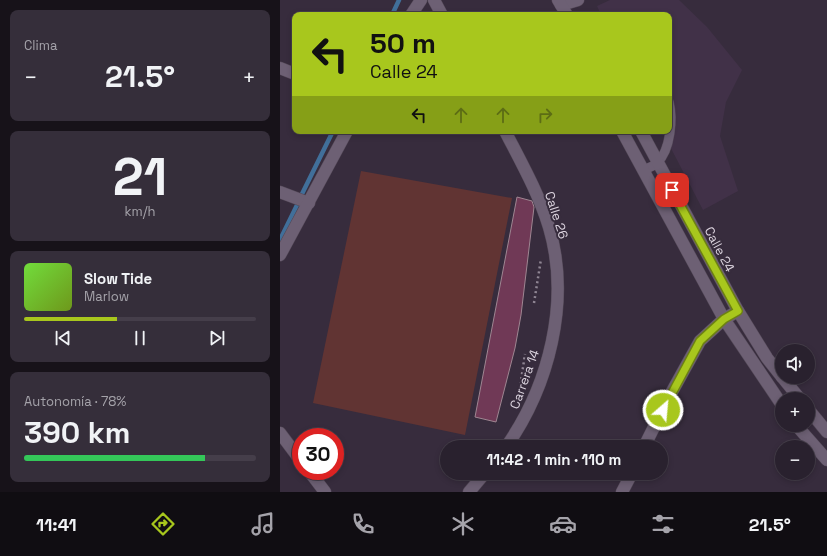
<!DOCTYPE html>
<html lang="es">
<meta charset="utf-8">
<style>
body{margin:0;font-family:"Space Grotesk",sans-serif;background:#352e3a;color:#f1f3f6;height:100vh;display:flex;flex-direction:column;font-size:15px;white-space:nowrap}
*{box-sizing:border-box;margin:0}
p{font-size:13px;color:#a5a3aa}
.icon{flex:none;width:22px;height:22px;fill:none;stroke:currentColor;stroke-width:2;stroke-linecap:round;stroke-linejoin:round}
.map{position:relative;flex:1;overflow:hidden}
.details{display:flex;flex-direction:column;gap:10px;padding:10px;background:#171219;width:280px}
.details>*{flex:none}
.banner{position:absolute;left:12px;top:12px;width:380px;height:122px;border-radius:8px;box-shadow:0 2px 6px #0003,0 0 0 1px #453e4a;background:#a8c71d;color:#111;overflow:hidden}
.buttons{position:absolute;left:495px;top:344px;display:grid;gap:8px}
.buttons a{display:grid;place-items:center;width:40px;height:40px;border-radius:50%;background:#29212e;box-shadow:0 2px 6px #0003,0 0 0 1px #453e4a;font-size:20px}
.speed{position:absolute;left:12px;top:428px;display:flex;gap:8px;font-size:20px;font-weight:700;text-align:center}
.speed>*{display:grid;place-content:center;width:52px;height:52px;border-radius:50%;background:#29212e;box-shadow:0 2px 6px #0003,0 0 0 1px #453e4a;line-height:1}
.speed .limit{border:6px solid #d22;background:#fff;color:#111}
.pin{position:absolute;display:grid;place-items:center;width:34px;height:34px;color:#fff;margin:-17px;border-radius:8px;box-shadow:0 2px 6px #0006}
.me{position:absolute;width:44px;margin:-22px;rotate:27deg;stroke-linejoin:round;filter:drop-shadow(0 0 3px #0008)}
.turn{display:flex;align-items:center;gap:14px;height:84px;padding:0 12px;font-size:18px}
.turn .icon{width:52px;height:52px;stroke-width:2.5}
.turn b{display:block;font-size:28px;line-height:34px}
.lanes{display:flex;align-items:center;height:38px;padding:0 12px;background:#0003;justify-content:center;gap:20px;direction:ltr}
.lanes .off{opacity:.35}
.big{font-size:30px;font-weight:600;line-height:1.1}
.details .widget{flex:1;display:flex;flex-direction:column;justify-content:center;gap:6px;min-width:0;padding:0 14px;border-radius:8px;background:#352e3a}
.details .dial{align-items:center;gap:0}
.dial b{font-size:52px;line-height:1}
.song{display:flex;align-items:center;gap:12px}
.cover{width:48px;height:48px;border-radius:6px;background:linear-gradient(135deg,hsl(100 70% 55%),hsl(80 70% 35%))}
.played{height:4px;border-radius:2px;background:linear-gradient(90deg,#a8c71d 40%,#453e4a 40%)}
.keys{display:flex;justify-content:space-around;direction:ltr}
.heat{display:flex;justify-content:space-between;align-items:center;font-size:22px;direction:ltr}
.charge{height:6px;border-radius:3px;background:linear-gradient(90deg,#34c759 78%,#453e4a 0)}
.trip{position:absolute;left:160px;top:440px;width:228px;height:40px;border-radius:20px;background:#29212e;box-shadow:0 2px 6px #0003,0 0 0 1px #453e4a;font-weight:600;line-height:40px;text-align:center}
.tabs{display:flex;height:64px;justify-content:space-around;align-items:center;background:#100d12;color:#a5a3aa}
.tabs .icon{width:28px;height:28px}
.tabs .current{color:#a8c71d}
.tabs b{font-size:18px;color:#f1f3f6}
main{display:flex;flex:1;min-height:0}
.map>svg:first-child{display:block}
</style>
<main>
<section class="details">
<div class="widget"><p>Clima</p>
<div class="heat"><a>−</a><b class="big">21.5°</b><a>+</a></div>
</div>
<div class="widget dial"><b>21</b><p>km/h</p></div>
<div class="widget">
<div class="song"><i class="cover"></i><div><b>Slow Tide</b><p>Marlow</p></div></div>
<div class="played"></div>
<div class="keys"><svg class="icon" aria-label="previous" viewBox="0 0 24 24"><path d="M18 5L8 12l10 7zM5 5v14"/></svg><svg class="icon" aria-label="pause" viewBox="0 0 24 24"><path d="M8 5v14M16 5v14"/></svg><svg class="icon" aria-label="next" viewBox="0 0 24 24"><path d="M6 5l10 7-10 7zM19 5v14"/></svg></div>
</div>
<div class="widget"><p>Autonomía · 78%</p><b class="big">390 km</b><div class="charge"></div></div>
</section>
<div class="map">
<svg width="547" height="492" viewBox="0 0 547 492">
<rect width="100%" height="100%" fill="#372c3d"/>
<!-- built -->
<polygon fill="#413148" points="330,0 399,0 427,27 462,70 446,102 440,136 458,191 423,210 382,131 389,131 389,15 321,15 317,6"/>
<!-- green -->
<polygon fill="#613433" points="81,171 232,198 185,435 33,403"/>
<g fill="none" stroke-linecap="round" stroke-linejoin="round">
<!-- stream -->
<g stroke="#416f9a" stroke-width="4.5">
<polyline points="112,15 119,0"/>
<polyline points="21,196 53,131"/>
<polyline points="0,240 18,203"/>
</g>
</g>
<!-- building -->
<polygon fill="#703956" stroke="#9f8692" points="237,197 252,201 254,207 241,315 235,348 216,422 195,417"/>
<g fill="none" stroke-linecap="round" stroke-linejoin="round">
<defs>
<path id="lane" d="M363,170C368,168 374,166 377,163C391,150 393,118 389,102"/>
<g id="street">
<polyline points="154,0 162,15"/>
<polyline points="281,5 298,0"/>
<polyline points="131,15 141,0"/>
<polyline points="0,68 15,74"/>
<path d="M225,131C241,162 259,194 269,227C291,301 269,386 226,447"/>
<polyline points="0,192 29,203"/>
<polyline points="0,255 67,131"/>
<polyline points="0,433 21,461"/>
<polyline points="364,447 389,397 420,341 444,319 458,311"/>
<polyline points="29,471 45,492"/>
<polyline points="189,492 205,473"/>
<polyline points="342,492 352,473"/>
</g>
<g id="secondary">
<polyline points="278,0 287,15"/>
<polyline points="342,131 444,319 502,405"/>
<polyline points="361,131 458,311 487,358 502,377"/>
<polyline points="502,377 520,399"/>
<polyline points="528,409 547,432"/>
<polyline points="516,425 547,460"/>
</g>
</defs>
<!-- lane casing -->
<use href="#lane" stroke="#544958" stroke-width="10"/>
<!-- street casing -->
<use href="#street" stroke="#544958" stroke-width="13"/>
<!-- secondary casing -->
<use href="#secondary" stroke="#544958" stroke-width="13"/>
<!-- path -->
<g stroke="#908694" stroke-width="2.5" stroke-dasharray="2 3" stroke-linecap="butt">
<polyline points="254,303 261,259"/>
<polyline points="239,394 245,354"/>
</g>
<!-- lane -->
<use href="#lane" stroke="#6d6074" stroke-width="9"/>
<!-- street -->
<use href="#street" stroke="#6d6074" stroke-width="12"/>
<!-- secondary -->
<use href="#secondary" stroke="#6d6074" stroke-width="12"/>
</g>
<g fill="none" stroke-linecap="round" stroke-linejoin="round">
<defs>
<polyline id="route" points="383,410 420,341 444,319 458,311 392,190"/>
</defs>
<!-- route casing -->
<use href="#route" stroke="#6d8113" stroke-width="10"/>
<!-- route -->
<use href="#route" stroke="#a8c71d" stroke-width="7"/>
</g>
<g text-anchor="middle" stroke-width="4" stroke-linejoin="round" paint-order="stroke">
<!-- street labels -->
<g font-size="13" fill="#dbd3de" stroke="#372c3d">
<text transform="translate(277 215) rotate(72)" y="5">Calle 26</text>
<text transform="translate(440 249) rotate(62)" y="5">Calle 24</text>
<text transform="translate(244 379) rotate(-70)" y="5">Carrera 14</text>
</g>
</g>
</svg>
<div class="buttons">
<a><svg class="icon" aria-label="sound" viewBox="0 0 24 24"><path d="M4 9h4l5-4v14l-5-4H4zM17 9q2 3 0 6"/></svg></a>
<a>+</a>
<a>−</a>
</div>
<div class="speed"><div class="limit">30</div></div>
<div class="pin" style="left:392px;top:190px;background:#d93025"><svg class="icon" aria-label="arrive" viewBox="0 0 24 24"><path d="M6 21V4h12l-3 4 3 4H6"/></svg></div>
<svg class="me" style="left:383px;top:410px" viewBox="-20 -20 40 40"><circle r="17" fill="#a8c71d" stroke="#fff" stroke-width="3"/><path d="M0-11L8 9 0 5-8 9z" fill="#fff"/></svg>
<div class="trip">11:42 · 1 min · 110 m</div>
<div class="banner">
<div class="turn"><svg class="icon" aria-label="left" viewBox="0 0 24 24"><path d="M17 20v-9H6M10 6l-5 5 5 5"/></svg><div><b>50 m</b>Calle 24</div></div>
<div class="lanes"><svg class="icon" aria-label="left" viewBox="0 0 24 24"><path d="M17 20v-9H6M10 6l-5 5 5 5"/></svg><svg class="icon off" aria-label="ahead" viewBox="0 0 24 24"><path d="M12 20V5M6 11l6-6 6 6"/></svg><svg class="icon off" aria-label="ahead" viewBox="0 0 24 24"><path d="M12 20V5M6 11l6-6 6 6"/></svg><svg class="icon off" aria-label="right" viewBox="0 0 24 24"><path d="M7 20v-9h11M14 6l5 5-5 5"/></svg></div>
</div>
</div>
</main>
<nav class="tabs">
<b>11:41</b>
<svg class="icon current" aria-label="directions" viewBox="0 0 24 24"><path d="M12 3l9 9-9 9-9-9zM9 14v-3h6M13 9l2 2-2 2"/></svg>
<svg class="icon" aria-label="music" viewBox="0 0 24 24"><path d="M9 18V5l10-2v13"/><circle cx="6" cy="18" r="3"/><circle cx="16" cy="16" r="3"/></svg>
<svg class="icon" aria-label="phone" viewBox="0 0 24 24"><path d="M5 4h4l2 5-3 2q2 4 5 5l2-3 5 2v4C11 20 4 13 5 4z"/></svg>
<svg class="icon" aria-label="climate" viewBox="0 0 24 24"><path d="M12 3v18M4 7l16 10M4 17L20 7"/></svg>
<svg class="icon" aria-label="car" viewBox="0 0 24 24"><path d="M5 17H2v-5l4-1 3-4h7l3 4 3 1v5h-3M9 17h6M6 11h13"/><circle cx="7" cy="17" r="2"/><circle cx="17" cy="17" r="2"/></svg>
<svg class="icon" aria-label="filters" viewBox="0 0 24 24"><path d="M4 7h16M4 17h16"/><circle cx="9" cy="7" r="2"/><circle cx="15" cy="17" r="2"/></svg>
<b>21.5°</b>
</nav>
